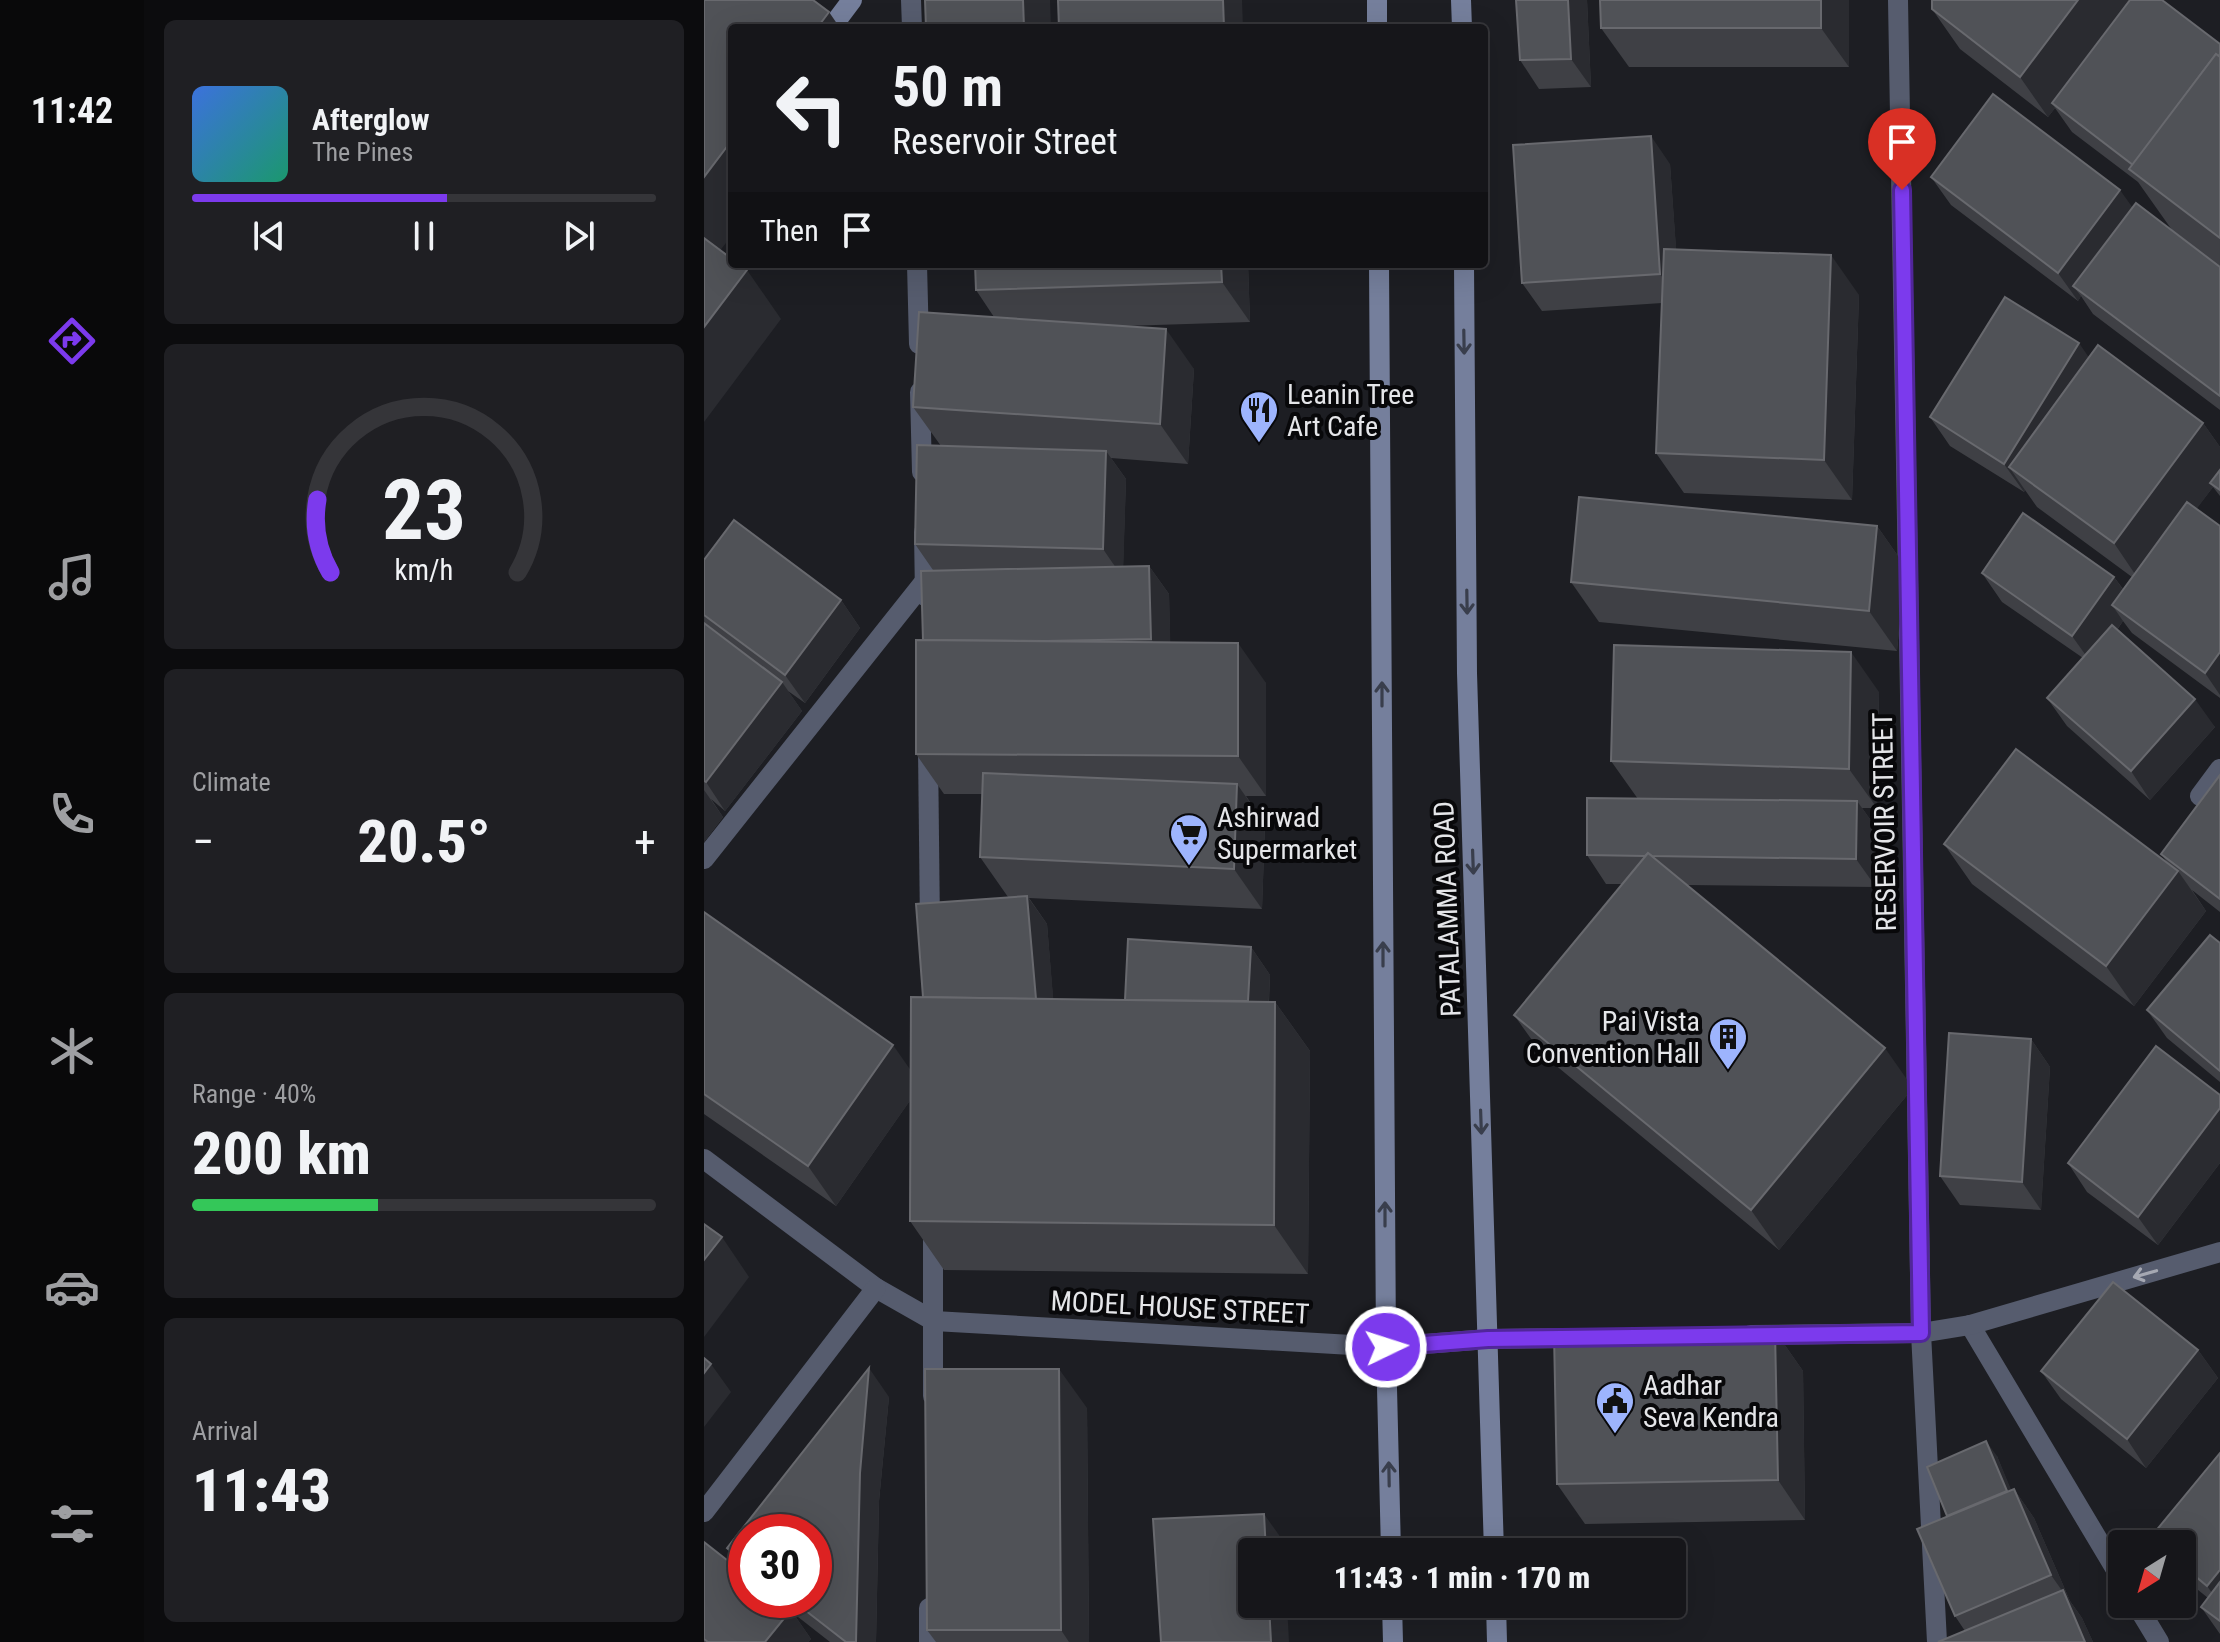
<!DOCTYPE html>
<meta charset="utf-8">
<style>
body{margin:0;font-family:"Roboto Condensed",sans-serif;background:#1f1f23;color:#f1f3f6;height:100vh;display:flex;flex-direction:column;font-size:30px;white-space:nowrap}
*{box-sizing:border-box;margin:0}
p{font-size:26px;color:#9e9fa2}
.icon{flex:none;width:44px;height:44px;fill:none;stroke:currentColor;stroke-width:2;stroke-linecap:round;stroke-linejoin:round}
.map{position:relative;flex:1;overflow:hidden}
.side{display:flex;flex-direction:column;gap:20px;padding:20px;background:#0c0c0e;width:560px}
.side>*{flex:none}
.hud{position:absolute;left:24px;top:24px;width:760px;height:244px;border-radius:8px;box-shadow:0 8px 32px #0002,0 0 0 2px #353539;background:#16161a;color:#f1f3f6;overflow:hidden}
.needle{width:52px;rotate:217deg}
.buttons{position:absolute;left:1404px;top:1530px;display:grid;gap:16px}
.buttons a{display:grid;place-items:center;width:88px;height:88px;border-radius:8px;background:#16161a;box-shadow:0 8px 32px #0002,0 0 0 2px #353539;font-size:40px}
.speed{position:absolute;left:24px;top:1514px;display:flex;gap:16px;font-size:40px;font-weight:700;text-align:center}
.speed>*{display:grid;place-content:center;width:104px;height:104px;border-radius:50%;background:#16161a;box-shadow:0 8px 32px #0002,0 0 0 2px #353539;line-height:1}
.speed .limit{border:12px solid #d22;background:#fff;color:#111}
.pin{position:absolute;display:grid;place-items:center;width:68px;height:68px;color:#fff;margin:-82px -34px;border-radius:50% 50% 50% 0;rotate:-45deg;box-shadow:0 0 8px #0007}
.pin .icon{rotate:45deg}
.me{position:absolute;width:88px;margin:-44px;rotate:86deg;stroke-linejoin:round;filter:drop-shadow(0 0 6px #0008)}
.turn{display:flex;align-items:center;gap:28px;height:168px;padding:0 32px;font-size:36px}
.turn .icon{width:104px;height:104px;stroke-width:2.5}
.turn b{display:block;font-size:56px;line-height:68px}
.then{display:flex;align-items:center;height:76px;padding:0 32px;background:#0003;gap:16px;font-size:30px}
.big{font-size:60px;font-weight:800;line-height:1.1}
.side .card{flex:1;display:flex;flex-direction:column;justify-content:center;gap:12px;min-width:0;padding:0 28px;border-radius:12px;background:#1f1f23}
.side .dial{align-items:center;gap:0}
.dial svg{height:208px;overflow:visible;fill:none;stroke:#353539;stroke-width:7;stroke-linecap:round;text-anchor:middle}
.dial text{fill:#f1f3f6;stroke:none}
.song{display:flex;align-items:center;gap:24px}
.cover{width:96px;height:96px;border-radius:12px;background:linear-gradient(135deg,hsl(220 70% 55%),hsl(160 70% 35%))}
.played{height:8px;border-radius:4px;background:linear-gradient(90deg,#7c3aed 55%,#353539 55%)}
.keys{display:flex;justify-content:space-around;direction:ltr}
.heat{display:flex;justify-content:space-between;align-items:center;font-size:44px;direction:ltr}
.charge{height:12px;border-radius:6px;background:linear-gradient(90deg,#34c759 40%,#353539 0)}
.trip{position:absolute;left:534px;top:1538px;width:448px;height:80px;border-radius:8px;background:#16161a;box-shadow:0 8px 32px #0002,0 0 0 2px #353539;font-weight:800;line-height:80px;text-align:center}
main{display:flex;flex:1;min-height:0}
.tabs{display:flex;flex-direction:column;width:144px;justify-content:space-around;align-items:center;background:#09090a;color:#9e9fa2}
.tabs .icon{width:56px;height:56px}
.tabs .on{color:#7c3aed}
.tabs b{font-size:36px;color:#f1f3f6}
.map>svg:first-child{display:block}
</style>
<main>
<nav class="tabs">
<b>11:42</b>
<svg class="icon on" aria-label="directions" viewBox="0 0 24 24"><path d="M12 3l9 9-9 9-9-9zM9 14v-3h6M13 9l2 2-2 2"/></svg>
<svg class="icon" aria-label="music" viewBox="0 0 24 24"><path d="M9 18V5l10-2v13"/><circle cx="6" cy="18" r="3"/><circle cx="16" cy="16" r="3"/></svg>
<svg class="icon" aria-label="phone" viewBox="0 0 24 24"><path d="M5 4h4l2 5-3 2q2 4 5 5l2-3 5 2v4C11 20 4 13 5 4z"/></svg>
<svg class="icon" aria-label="climate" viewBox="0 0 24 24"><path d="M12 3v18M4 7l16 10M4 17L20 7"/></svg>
<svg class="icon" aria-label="car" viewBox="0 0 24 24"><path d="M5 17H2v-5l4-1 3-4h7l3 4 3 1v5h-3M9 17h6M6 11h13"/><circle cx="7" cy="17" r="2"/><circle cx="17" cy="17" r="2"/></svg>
<svg class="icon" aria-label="filters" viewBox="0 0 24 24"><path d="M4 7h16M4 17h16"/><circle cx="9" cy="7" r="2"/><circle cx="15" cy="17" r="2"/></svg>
</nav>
<section class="side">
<div class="card">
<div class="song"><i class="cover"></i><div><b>Afterglow</b><p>The Pines</p></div></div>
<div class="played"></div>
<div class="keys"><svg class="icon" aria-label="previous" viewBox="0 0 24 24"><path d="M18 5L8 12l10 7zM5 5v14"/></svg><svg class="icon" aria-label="pause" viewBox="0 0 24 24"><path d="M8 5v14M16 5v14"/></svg><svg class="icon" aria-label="next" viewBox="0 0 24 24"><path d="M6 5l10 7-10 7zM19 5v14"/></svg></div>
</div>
<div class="card dial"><svg viewBox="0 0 100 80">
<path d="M14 69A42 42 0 1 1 86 69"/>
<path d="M14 69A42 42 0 0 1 9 41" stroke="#7c3aed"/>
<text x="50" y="56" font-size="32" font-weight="700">23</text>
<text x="50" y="72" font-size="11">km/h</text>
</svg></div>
<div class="card"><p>Climate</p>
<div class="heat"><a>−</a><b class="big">20.5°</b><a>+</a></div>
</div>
<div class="card"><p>Range · 40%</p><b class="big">200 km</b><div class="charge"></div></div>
<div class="card"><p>Arrival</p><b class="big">11:43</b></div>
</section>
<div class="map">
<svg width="1516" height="1642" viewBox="0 0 1516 1642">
<rect width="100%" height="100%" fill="#1d1e23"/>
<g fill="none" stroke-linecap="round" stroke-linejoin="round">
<!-- street -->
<g stroke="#565c6e" stroke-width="20">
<polyline points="207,0 208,28"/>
<polyline points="1194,0 1217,1333 1233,1642"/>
<polyline points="213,264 215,344"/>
<polyline points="216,392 218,472"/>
<polyline points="220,532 221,596"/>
<polyline points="224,748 226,928"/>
<polyline points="1496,796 1516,769"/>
<polyline points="0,859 221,581"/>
<polyline points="0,1159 172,1288 230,1321 682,1347 784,1339 875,1338"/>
<polyline points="1266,1325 1418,1580"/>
<polyline points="1047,1335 1217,1333 1266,1325 1516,1252"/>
<polyline points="229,1396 229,1228"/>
<polyline points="0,1512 172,1288"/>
<polyline points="1432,1604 1455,1642"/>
<polyline points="225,1642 225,1608"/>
</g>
<!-- secondary -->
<g stroke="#757f9c" stroke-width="20">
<polyline points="673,0 673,28"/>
<polyline points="757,0 758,28"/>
<polyline points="127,28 148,0"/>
<polyline points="675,264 682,1347 687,1552"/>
<polyline points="760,264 763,673 790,1552"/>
<polyline points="688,1604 689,1642"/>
<polyline points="792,1604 793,1642"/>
</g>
</g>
<!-- wall -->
<g fill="#3f4045" fill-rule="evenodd">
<polygon points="883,0 887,87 835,89 816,60"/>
<polygon points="1145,0 1145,67 925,67 897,28"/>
<polygon points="1228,9 1516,44 1516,267 1468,230 1434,182 1368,132 1351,108 1344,117 1256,49"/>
<polygon points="966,164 972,250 1155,295 1148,500 980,493 952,453 958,303 838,311 818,283"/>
<polygon points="1227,177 1428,208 1516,267 1516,410 1389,314 1377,296 1374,301 1247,205"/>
<polygon points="271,264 544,264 546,322 420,326 490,369 484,464 407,458 422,479 419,566 445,566 465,594 466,643 562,683 562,796 542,796 561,824 558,909 325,898 343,924 349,999 421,1000 547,947 566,975 565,1002 571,1002 606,1051 604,1274 240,1270 206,1221 207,1099 132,1206 0,1114 0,912 207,1071 219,997 304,897 276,857 278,794 240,794 212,754 219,640 229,570 211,544 237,446 209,407 290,317 272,290"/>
<polygon points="1385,358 1499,423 1516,447 1516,496 1509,487 1492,509 1516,526 1516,698 1428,633 1419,621 1413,630 1511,727 1446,800 1363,726 1343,698 1379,658 1298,602 1278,573 1410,577 1419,589 1428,577 1333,507 1321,490 1320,492 1246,446 1226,417"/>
<polygon points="1173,526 1201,566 1193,651 895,622 867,582"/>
<polygon points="0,560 137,600 156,628 101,703 84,691 98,711 21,811 7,799 19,817 0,842"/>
<polygon points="1175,692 1173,808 1158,808 1173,829 1172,887 983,885 1209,1088 1075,1250 838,1054 810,1015 918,884 902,884 883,855 934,799 907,761"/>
<polygon points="1516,775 1516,912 1488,890 1502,911 1430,1006 1268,884 1240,844 1463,862 1457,854"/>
<polygon points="1516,943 1516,1082 1463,1038 1443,1010"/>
<polygon points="1327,1039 1346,1067 1337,1210 1256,1205 1236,1176"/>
<polygon points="1516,1095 1516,1163 1454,1245 1383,1192 1364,1163"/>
<polygon points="1071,1331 1099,1371 1101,1520 881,1524 853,1484"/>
<polygon points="1494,1350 1514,1378 1442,1468 1357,1399 1337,1371"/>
<path d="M185,1397L175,1501L172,1642H126L89,1613L107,1639L104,1642H0V1542L41,1574L23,1548ZM42,1532L110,1600H42Z"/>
<polygon points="383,1408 385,1642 232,1642 223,1630"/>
<polygon points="1516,1453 1516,1634 1497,1607 1504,1598 1478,1577 1478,1544 1449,1544 1446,1538"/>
<polygon points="1293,1456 1307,1491 1310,1489 1330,1518 1366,1601 1378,1618 1389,1642 1234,1642 1261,1631 1251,1616 1244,1517"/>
</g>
<!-- shaded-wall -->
<g fill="#2a2b30">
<polygon points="319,0 346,0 347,28 320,28"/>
<polygon points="519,0 538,0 539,28 520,28"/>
<polygon points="864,0 883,0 887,87 867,59"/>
<polygon points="1117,0 1145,0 1145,67 1117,28"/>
<polygon points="1374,0 1432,0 1348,103 1351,108 1344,117 1316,77"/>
<polygon points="125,12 136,28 113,28"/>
<polygon points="947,136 966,164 976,302 956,274"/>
<polygon points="28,140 28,235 5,265 0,257 0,177"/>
<polygon points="1416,190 1436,218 1369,286 1377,296 1374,301 1354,273"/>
<polygon points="1127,255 1155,295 1148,500 1120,460"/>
<polygon points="517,264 544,264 546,322 518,282"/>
<polygon points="43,270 77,319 0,422 0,327"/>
<polygon points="462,329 490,369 484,464 456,424"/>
<polygon points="1375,343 1395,372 1305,467 1321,490 1320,492 1300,464"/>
<polygon points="1499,423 1516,447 1516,477 1506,483 1509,487 1437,583 1410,543"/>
<polygon points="402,451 422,479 419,578 399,549"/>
<polygon points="1173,526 1201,566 1193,651 1165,611"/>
<polygon points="445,566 465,594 467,667 447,639"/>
<polygon points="1410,577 1430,605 1408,605 1419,621 1388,664 1368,636"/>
<polygon points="137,600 156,628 101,703 81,675"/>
<polygon points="534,643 562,683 562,796 534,756"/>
<polygon points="1147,652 1175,692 1173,808 1145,769"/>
<polygon points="1516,652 1516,695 1501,673"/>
<polygon points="78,682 98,711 21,811 2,782"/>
<polygon points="1491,699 1511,727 1446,800 1427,771"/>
<polygon points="533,784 561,824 558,909 530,869"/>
<polygon points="0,790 19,817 0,842"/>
<polygon points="1153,801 1173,829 1172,887 1152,859"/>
<polygon points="1474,871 1502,911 1430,1006 1402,966"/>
<polygon points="323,896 343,924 352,1031 332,1003"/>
<polygon points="547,947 566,975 563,1036 543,1008"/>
<polygon points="571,1002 606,1051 604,1274 570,1225"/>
<polygon points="1327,1039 1346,1067 1337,1210 1318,1182"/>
<polygon points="189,1045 217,1085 132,1206 104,1166"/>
<polygon points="1181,1048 1209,1088 1075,1250 1047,1210"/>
<polygon points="1516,1108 1516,1163 1454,1245 1434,1217"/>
<polygon points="18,1237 45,1277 0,1337 0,1260"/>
<polygon points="1071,1331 1099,1371 1101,1520 1074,1480"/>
<polygon points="1494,1350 1514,1378 1442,1468 1423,1439"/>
<polygon points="7,1364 27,1392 0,1427 0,1373"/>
<polygon points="165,1368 185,1397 175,1501 172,1642 152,1642 156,1473"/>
<polygon points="355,1369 383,1408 385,1642 365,1642 357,1630"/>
<polygon points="1282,1441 1293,1456 1314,1506 1303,1491"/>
<polygon points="1310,1489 1330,1518 1366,1601 1378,1618 1389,1642 1381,1642 1359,1592 1347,1575"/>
<polygon points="560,1514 580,1542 580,1552 562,1552"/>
<polygon points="1516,1570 1516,1604 1503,1586"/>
<polygon points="565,1604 583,1604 585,1642 567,1642"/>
<polygon points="87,1610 107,1639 104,1642 61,1642"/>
</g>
<!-- building -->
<g fill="#505257" stroke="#68696e" stroke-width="2">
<polygon points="0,0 109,0 125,12 113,28 28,28 28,140 0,177"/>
<polygon points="221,0 319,0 320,28 222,28"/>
<polygon points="354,0 519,0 520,28 355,28"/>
<polygon points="812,0 864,0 867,59 816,60"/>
<polygon points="896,0 1117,0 1117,28 897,28"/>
<polygon points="1228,0 1374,0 1316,77 1228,9"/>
<polygon points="1426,0 1458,0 1516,44 1516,54 1515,56 1512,54 1429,165 1348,103"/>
<polygon points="1512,54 1516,57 1516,238 1425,169"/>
<polygon points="1289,94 1416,190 1354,273 1227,177"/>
<polygon points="947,136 956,274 818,283 809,145"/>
<polygon points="1432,203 1516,267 1516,396 1369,286"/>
<polygon points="0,238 28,259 28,264 35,264 43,270 0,327"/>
<polygon points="960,249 1127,255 1120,460 952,453"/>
<polygon points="271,264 517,264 518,282 272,290"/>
<polygon points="1301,297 1375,343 1300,464 1226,417"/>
<polygon points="215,312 462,329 456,424 209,407"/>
<polygon points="1394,345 1499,423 1410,543 1305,467"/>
<polygon points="213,445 402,451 399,549 211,544"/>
<polygon points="1516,470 1516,490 1506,483"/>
<polygon points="875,497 1173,526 1165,611 867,582"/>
<polygon points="1483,502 1516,526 1516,652 1501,673 1408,605"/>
<polygon points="1319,513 1410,577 1368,636 1278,573"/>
<polygon points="30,520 137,600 81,675 0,615 0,560"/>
<polygon points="445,566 447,639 342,641 219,640 217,571"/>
<polygon points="0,623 78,682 2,782 0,781"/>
<polygon points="1408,625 1491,699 1427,771 1343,698"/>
<polygon points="212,640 534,643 534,756 212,754"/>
<polygon points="910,645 1147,652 1145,769 907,761"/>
<polygon points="1312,749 1474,871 1402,966 1240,844"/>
<polygon points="279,773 533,784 530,869 276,857"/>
<polygon points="1516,775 1516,899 1457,854"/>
<polygon points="883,798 1153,801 1152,859 948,856 944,853 941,856 883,855"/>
<polygon points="944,853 1181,1048 1047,1210 810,1015"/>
<polygon points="323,896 332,999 219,997 212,904"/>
<polygon points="0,912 189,1045 104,1166 0,1094"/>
<polygon points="1506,935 1516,943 1516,1071 1443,1010"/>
<polygon points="424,939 547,947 544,1001 421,1000"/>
<polygon points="207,997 571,1002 570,1225 206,1221"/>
<polygon points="1245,1033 1327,1039 1318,1182 1236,1176"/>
<polygon points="1452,1046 1516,1095 1516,1108 1434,1217 1364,1163"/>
<polygon points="0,1224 18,1237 0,1260"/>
<polygon points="1409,1282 1494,1350 1423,1439 1337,1371"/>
<polygon points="1071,1331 1074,1480 853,1484 850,1334"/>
<polygon points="0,1358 7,1364 0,1373"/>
<polygon points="165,1368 156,1473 152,1642 142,1642 88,1600 110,1600 110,1532 42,1532 42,1564 23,1548"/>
<polygon points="221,1369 355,1369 357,1630 223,1630"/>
<polygon points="1282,1441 1303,1491 1243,1516 1223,1467"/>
<polygon points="1516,1453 1516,1570 1503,1586 1478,1565 1478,1544 1452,1544 1446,1538"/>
<polygon points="1310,1489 1347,1575 1251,1616 1213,1529"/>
<polygon points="560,1514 562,1552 548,1552 548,1604 565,1604 567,1642 457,1642 449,1519"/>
<polygon points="0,1542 42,1575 42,1600 74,1600 87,1610 61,1642 4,1642 0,1639"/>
<polygon points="1516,1582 1516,1621 1497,1607"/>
<polygon points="1359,1590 1381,1642 1234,1642"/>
</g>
<!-- one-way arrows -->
<defs><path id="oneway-shaft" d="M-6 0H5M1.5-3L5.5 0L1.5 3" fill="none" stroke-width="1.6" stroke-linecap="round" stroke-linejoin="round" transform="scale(2)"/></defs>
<g stroke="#393e4c">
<use href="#oneway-shaft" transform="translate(760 342) rotate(89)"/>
<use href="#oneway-shaft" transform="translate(763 602) rotate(89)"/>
<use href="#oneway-shaft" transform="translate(678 694) rotate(-90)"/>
<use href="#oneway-shaft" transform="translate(769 862) rotate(88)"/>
<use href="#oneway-shaft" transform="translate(679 954) rotate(-90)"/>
<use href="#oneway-shaft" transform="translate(777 1122) rotate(88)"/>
<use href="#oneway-shaft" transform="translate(681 1214) rotate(-90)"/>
<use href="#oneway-shaft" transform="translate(685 1474) rotate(-91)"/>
</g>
<use stroke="#a5a8b2" href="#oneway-shaft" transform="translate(1441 1274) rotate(164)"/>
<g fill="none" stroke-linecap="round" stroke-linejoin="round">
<defs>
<polyline id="route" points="682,1347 784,1339 1217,1333 1198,190"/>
</defs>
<!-- route casing -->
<use href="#route" stroke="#51269a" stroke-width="20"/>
<!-- route -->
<use href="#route" stroke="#7c3aed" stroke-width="14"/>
</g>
<!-- icons -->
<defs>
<symbol id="restaurant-pin" viewBox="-11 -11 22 30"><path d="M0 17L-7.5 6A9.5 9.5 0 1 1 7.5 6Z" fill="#9db4fd" stroke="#08080a"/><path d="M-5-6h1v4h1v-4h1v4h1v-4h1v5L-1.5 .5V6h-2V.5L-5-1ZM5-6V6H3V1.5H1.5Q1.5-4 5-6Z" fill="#111"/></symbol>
<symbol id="supermarket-pin" viewBox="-11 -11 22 30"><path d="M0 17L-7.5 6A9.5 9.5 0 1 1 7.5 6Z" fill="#9db4fd" stroke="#08080a"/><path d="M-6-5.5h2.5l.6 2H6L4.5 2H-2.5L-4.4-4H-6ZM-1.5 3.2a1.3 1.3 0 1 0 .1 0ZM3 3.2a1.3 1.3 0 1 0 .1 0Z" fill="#111"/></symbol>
<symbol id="building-pin" viewBox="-11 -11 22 30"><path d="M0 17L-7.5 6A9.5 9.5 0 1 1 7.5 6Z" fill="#9db4fd" stroke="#08080a"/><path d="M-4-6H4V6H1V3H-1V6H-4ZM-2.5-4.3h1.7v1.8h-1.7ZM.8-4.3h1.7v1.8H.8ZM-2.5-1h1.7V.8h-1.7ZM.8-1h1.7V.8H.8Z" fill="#111"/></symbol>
<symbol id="civic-pin" viewBox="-11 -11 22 30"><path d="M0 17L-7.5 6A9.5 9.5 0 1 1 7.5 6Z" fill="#9db4fd" stroke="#08080a"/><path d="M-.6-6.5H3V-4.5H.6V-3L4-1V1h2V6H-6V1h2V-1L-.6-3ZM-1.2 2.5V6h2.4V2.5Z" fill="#111"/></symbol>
</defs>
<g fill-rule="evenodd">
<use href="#restaurant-pin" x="533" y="388" width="44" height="60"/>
<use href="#supermarket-pin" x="463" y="811" width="44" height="60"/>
<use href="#building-pin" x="1002" y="1015" width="44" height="60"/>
<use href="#civic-pin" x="889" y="1379" width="44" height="60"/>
</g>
<g text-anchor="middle" stroke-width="8" stroke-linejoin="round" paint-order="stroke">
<!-- poi labels -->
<g font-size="28" fill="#e5e6e9" stroke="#08080a" text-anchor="start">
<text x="583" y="404">Leanin Tree<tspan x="583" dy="32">Art Cafe</tspan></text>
<text x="513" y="827">Ashirwad<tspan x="513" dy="32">Supermarket</tspan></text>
<text x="996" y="1031" text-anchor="end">Pai Vista<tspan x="996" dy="32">Convention Hall</tspan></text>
<text x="939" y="1395">Aadhar<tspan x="939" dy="32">Seva Kendra</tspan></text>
</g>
<!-- street labels -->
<g font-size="28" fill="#e5e6e9" stroke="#08080a">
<text transform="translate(1180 822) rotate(-91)" y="10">RESERVOIR STREET</text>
<text transform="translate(743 909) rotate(-92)" y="10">PATALAMMA ROAD</text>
<text transform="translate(476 1307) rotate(3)" y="10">MODEL HOUSE STREET</text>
</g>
</g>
</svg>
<div class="buttons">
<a><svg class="needle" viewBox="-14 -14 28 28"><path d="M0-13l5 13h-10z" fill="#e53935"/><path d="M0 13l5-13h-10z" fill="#9e9fa2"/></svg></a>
</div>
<div class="speed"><div class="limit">30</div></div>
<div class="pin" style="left:1198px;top:190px;background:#d93025"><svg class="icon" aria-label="arrive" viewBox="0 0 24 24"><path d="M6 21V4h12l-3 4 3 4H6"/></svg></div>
<svg class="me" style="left:682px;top:1347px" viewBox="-20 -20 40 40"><circle r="17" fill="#7c3aed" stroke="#fff" stroke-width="3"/><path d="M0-11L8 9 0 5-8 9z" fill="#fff"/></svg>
<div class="trip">11:43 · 1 min · 170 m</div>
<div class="hud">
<div class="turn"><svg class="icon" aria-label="left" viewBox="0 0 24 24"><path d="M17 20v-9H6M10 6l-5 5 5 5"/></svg><div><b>50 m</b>Reservoir Street</div></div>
<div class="then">Then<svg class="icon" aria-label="arrive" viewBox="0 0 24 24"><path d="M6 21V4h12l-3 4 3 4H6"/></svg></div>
</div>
</div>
</main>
